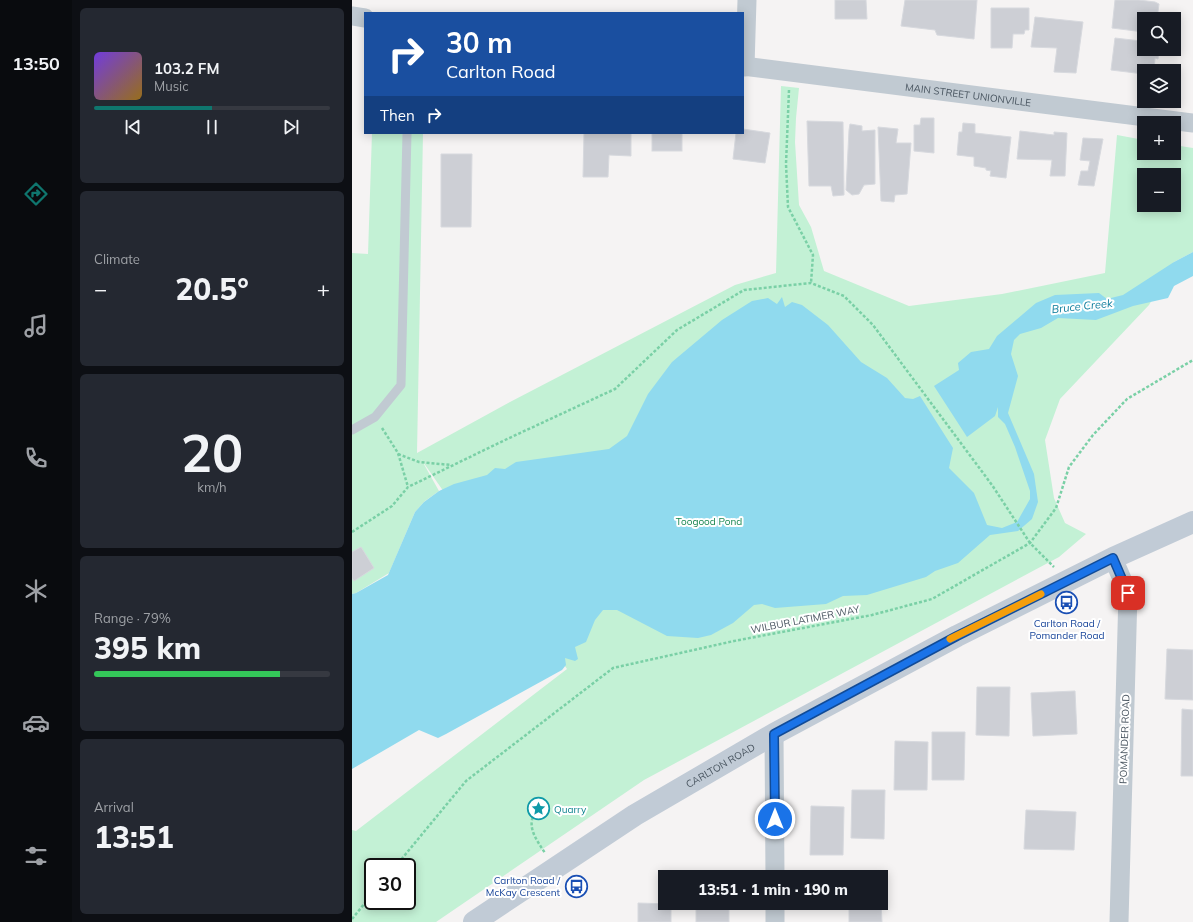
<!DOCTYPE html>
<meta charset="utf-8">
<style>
body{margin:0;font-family:Mulish,sans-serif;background:#242831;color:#f1f3f6;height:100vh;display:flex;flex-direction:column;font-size:15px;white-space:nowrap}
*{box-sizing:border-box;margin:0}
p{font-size:13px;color:#9ea1a6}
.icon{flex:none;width:22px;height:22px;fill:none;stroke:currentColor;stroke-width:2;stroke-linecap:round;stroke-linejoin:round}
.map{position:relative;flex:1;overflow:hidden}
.panel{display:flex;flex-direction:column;gap:8px;padding:8px;background:#0d0f14;width:280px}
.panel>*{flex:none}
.banner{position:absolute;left:12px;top:12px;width:380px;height:122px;border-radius:0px;box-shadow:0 2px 10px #0003;background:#1a4fa0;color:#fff;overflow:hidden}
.tools{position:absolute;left:785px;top:12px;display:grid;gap:8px}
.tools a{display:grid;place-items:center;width:44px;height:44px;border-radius:0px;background:#171b24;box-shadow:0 2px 10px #0003;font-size:20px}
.speed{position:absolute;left:12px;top:858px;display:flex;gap:8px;font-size:20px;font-weight:700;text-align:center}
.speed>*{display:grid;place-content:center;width:52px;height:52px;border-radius:50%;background:#171b24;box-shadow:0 2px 10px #0003;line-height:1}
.speed .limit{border:2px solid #111;border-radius:6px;background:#fff;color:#111}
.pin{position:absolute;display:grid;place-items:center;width:34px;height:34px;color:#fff;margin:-17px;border-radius:8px;box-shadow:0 2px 6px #0006}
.me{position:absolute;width:44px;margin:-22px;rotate:0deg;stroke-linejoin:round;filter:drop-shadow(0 0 3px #0008)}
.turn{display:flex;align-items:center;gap:14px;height:84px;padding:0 16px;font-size:18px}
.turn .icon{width:52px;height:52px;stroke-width:2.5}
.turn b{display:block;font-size:28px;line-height:34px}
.then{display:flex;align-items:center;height:38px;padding:0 16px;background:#0003;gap:8px;font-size:15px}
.big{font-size:30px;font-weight:800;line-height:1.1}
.panel .widget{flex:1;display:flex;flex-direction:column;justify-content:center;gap:6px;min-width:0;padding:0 14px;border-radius:6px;background:#242831}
.panel .dial{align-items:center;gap:0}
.dial b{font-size:52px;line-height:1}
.song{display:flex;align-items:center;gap:12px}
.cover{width:48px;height:48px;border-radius:6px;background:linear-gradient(135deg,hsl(260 70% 55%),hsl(40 70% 35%))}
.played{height:4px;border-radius:2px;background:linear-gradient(90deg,#0f766e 50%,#363941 50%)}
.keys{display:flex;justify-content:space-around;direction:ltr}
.heat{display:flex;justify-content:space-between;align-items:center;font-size:22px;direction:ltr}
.charge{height:6px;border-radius:3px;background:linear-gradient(90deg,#34c759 79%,#363941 0)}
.trip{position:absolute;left:306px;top:870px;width:230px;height:40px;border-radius:0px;background:#171b24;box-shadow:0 2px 10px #0003;font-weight:800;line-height:40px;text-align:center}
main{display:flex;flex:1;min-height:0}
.menu{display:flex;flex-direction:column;width:72px;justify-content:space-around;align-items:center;background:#090b0e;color:#9ea1a6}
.menu .icon{width:28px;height:28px}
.menu .on{color:#0f766e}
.menu b{font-size:18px;color:#f1f3f6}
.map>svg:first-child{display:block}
</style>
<main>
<nav class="menu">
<b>13:50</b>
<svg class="icon on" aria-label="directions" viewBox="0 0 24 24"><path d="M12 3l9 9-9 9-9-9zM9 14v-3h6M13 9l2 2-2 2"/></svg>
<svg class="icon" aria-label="music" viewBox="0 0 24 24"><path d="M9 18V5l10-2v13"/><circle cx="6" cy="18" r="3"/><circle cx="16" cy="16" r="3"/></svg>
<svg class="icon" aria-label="phone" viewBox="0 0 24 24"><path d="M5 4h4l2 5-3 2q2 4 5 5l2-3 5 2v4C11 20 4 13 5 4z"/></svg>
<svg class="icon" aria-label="climate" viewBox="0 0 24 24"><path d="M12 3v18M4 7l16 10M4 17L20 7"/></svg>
<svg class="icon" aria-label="car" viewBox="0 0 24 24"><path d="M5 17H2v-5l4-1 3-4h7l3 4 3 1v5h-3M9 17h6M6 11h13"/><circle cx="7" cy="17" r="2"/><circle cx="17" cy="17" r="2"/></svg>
<svg class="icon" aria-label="filters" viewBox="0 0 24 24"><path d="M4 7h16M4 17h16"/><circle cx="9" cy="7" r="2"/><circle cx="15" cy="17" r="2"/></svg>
</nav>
<section class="panel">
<div class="widget">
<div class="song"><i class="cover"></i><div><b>103.2 FM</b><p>Music</p></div></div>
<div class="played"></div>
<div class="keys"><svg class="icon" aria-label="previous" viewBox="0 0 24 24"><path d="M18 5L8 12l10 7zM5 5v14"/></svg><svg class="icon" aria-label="pause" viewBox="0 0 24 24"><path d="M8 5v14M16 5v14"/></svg><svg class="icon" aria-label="next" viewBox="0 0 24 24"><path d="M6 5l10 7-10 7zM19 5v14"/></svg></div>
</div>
<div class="widget"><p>Climate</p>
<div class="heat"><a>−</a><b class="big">20.5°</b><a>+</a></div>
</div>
<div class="widget dial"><b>20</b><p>km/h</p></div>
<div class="widget"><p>Range · 79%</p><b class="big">395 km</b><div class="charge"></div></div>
<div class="widget"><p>Arrival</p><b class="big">13:51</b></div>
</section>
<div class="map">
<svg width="841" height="922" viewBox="0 0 841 922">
<rect width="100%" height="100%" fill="#f5f3f3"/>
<!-- green -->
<path fill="#c3f1d5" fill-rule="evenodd" d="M429,86L447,88L444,118L443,142L447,205L459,227L472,271L557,306L650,294L753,273L765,135L792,140V153H822V145L841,148V252L822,262L797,305L708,399L693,440L702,498L713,523L734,534L707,557L292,780L84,922H0V830L4,831L215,669L69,459L87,491L73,501L63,512L37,573L4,593L0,594V253L16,254L20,133H71L65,453L158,402L383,285L424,273ZM792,175H822V205H792ZM21,867H55V901H21Z"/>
<!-- water -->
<polygon fill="#90daee" points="841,252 841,276 822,286 816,298 781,306 744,320 706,318 689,328 668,334 662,340 659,354 666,376 656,413 682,474 686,502 680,519 666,531 638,535 606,563 583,571 574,577 515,595 491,596 474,604 423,608 410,604 402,605 381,623 359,635 346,638 315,636 265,610 251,610 243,620 234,642 223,647 226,659 223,661 213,658 214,665 210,670 94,734 86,738 67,730 0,769 0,594 4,593 36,575 63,512 72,502 87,491 102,484 135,475 143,468 153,469 164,462 257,449 275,436 296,394 320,362 370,320 400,301 416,298 425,304 430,297 433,307 440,302 450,305 476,325 509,362 535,378 553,398 561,399 568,396 601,448 597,468 622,493 635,525 650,528 665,522 678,499 678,491 663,447 653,424 646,417 646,407 643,416 615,437 582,386 607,370 606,363 619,352 637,349 645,336 684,303 703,295 747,293 755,299 771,295 822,262"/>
<!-- building -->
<g fill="#cdcfd5" stroke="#d7d9de">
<polygon points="483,0 514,0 515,19 483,19"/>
<polygon points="553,0 625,0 622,39 585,35 583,30 549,26"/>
<polygon points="763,0 787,0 803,2 807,4 805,19 792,19 792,32 760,28"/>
<polygon points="639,8 677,8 677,30 673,30 672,34 661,34 660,48 639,48"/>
<polygon points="683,17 731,22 724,73 702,72 705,48 679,47"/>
<polygon points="763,38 789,41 790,39 792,39 792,49 807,49 806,59 803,58 802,71 792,71 792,74 759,70"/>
<polygon points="569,118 582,118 582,153 562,151 562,125 568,125"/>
<polygon points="455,121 491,122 492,195 481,196 479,186 457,186"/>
<polygon points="611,123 623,124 623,133 659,137 654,178 638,176 639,171 634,170 634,168 622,166 622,157 605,155 607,132 610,132"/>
<polygon points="498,124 510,126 510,131 523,130 523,184 512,185 507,194 500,195 494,190 497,130"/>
<polygon points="526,127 546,129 544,143 559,143 555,194 543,195 542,202 529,201"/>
<polygon points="391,129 418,133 413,163 381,159 384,133 391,133"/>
<polygon points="668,131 702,135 702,132 715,133 713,176 698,176 700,160 665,159"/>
<polygon points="232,133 279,133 279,156 257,155 256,177 231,177"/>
<rect x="300" y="133" width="30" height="18"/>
<polygon points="731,138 751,139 742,186 726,185 729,171 736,171 738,161 728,160"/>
<polygon points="89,154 120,154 119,227 89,227"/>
<polygon points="9,547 22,568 2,581 0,578 0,552"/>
<polygon points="815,649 841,650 841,700 813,699"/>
<polygon points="625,687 658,687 657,736 624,735"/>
<polygon points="723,691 725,734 681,736 679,693"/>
<polygon points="830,709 841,710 841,776 829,776"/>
<polygon points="580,732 613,732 612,780 580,780"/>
<polygon points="543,741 576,742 575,790 542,790"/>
<polygon points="500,790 533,790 532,839 499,838"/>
<polygon points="459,806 492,807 491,855 458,855"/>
<polygon points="674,810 724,812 722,850 672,849"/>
<polygon points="529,902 530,922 497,922 497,903"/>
<polygon points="286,903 319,904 319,922 286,922"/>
<rect x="344" y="906" width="33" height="16"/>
</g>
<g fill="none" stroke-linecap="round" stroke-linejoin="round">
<!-- path -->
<g stroke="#7ad0a6" stroke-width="2.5" stroke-dasharray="3 2" stroke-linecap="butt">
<polyline points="437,90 434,164 436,207 461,255 459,283"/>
<polyline points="30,428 46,453 56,487"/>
<polyline points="46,454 67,462 99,465"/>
<polyline points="0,532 40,506 56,487 153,440 263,389 325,330 392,290 459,283 492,296 521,325 640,485 678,543 702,567"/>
<path d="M186,809C172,824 184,839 193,853"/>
<polyline points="43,867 114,781 261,668 382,641 520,615 580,599 678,543 704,508 717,467 741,435 775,399 841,360"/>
<polyline points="0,919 21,893"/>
</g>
<!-- lane -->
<polyline stroke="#c1cad2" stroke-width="9" points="0,430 23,417 49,385 55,133"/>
<!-- street -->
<g stroke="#c1cad2" stroke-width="19">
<polyline points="0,16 13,18"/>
<path id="s1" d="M391,66L841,123"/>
<polyline points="393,67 395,0"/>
<polyline points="761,558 776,593 767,922"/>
<polyline points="422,734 423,877"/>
<polyline points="423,903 423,922"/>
</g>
<!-- secondary -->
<path stroke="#c1cbd6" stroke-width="22" id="s2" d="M122,922L283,815L422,734L605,636L761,558L841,522"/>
</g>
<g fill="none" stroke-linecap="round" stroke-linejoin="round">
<defs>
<polyline id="route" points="423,819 422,734 605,636 761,558 776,593"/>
</defs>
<!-- route casing -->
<use href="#route" stroke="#114b97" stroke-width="10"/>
<!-- route -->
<use href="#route" stroke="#1a73e8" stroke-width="7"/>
<!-- slow -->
<polyline stroke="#f59e0b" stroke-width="7" points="598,639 689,594"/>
</g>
<!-- icons -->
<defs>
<symbol id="bus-ring" viewBox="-11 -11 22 22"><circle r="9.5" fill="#fff" stroke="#1a4fb4" stroke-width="1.5"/><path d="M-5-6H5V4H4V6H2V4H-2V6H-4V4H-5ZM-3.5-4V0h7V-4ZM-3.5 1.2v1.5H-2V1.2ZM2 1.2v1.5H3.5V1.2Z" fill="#1a4fb4"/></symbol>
<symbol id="sight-ring" viewBox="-11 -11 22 22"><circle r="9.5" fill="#fff" stroke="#0f9aa8" stroke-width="1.5"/><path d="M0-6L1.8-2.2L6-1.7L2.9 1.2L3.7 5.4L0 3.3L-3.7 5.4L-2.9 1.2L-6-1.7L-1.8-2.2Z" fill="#0f9aa8"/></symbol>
</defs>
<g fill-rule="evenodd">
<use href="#bus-ring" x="702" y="590" width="25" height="25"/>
<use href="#sight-ring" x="174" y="796" width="25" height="25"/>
<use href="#bus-ring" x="212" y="874" width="25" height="25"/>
</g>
<g text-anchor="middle" stroke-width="4" stroke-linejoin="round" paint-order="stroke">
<!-- street labels -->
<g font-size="10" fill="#4a5661" stroke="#fff">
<text dy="4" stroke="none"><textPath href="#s1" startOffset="227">MAIN STREET UNIONVILLE</textPath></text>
<text transform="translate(453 619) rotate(-11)" y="4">WILBUR LATIMER WAY</text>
<text transform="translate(772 739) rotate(-88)" y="4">POMANDER ROAD</text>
<text dy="4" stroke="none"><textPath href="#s2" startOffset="292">CARLTON ROAD</textPath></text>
</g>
<!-- park labels -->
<g font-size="10" fill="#17864f" stroke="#fff">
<text x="357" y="525">Toogood Pond</text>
</g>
<!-- transit labels -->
<g font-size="10" fill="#164399" stroke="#fff">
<text x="715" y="627">Carlton Road /<tspan x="715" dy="12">Pomander Road</tspan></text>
<text x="208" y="884" text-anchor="end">Carlton Road /<tspan x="208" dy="12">McKay Crescent</tspan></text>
</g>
<!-- culture labels -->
<g font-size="10" fill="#0d838f" stroke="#fff" text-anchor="start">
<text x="202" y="813">Quarry</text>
</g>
<!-- water labels -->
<g font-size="11" font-style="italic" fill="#0c7c9b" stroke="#fff">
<text transform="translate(730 306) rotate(-6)" y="4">Bruce Creek</text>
</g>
</g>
</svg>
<div class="tools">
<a><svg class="icon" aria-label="search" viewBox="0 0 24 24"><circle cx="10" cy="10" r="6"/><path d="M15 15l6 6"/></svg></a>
<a><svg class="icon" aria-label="layers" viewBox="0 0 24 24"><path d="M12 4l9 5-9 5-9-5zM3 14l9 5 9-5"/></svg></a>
<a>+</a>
<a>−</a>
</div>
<div class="speed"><div class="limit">30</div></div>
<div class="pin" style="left:776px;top:593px;background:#d93025"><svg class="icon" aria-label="arrive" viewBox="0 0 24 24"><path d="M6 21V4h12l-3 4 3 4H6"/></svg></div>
<svg class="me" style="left:423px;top:819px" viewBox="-20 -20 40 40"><circle r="17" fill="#1a73e8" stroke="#fff" stroke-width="3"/><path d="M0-11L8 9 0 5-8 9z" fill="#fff"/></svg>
<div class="trip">13:51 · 1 min · 190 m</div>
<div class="banner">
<div class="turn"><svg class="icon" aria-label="right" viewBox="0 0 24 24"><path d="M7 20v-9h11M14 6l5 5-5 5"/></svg><div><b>30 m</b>Carlton Road</div></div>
<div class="then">Then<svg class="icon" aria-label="right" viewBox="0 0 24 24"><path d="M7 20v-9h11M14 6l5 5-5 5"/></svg></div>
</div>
</div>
</main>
